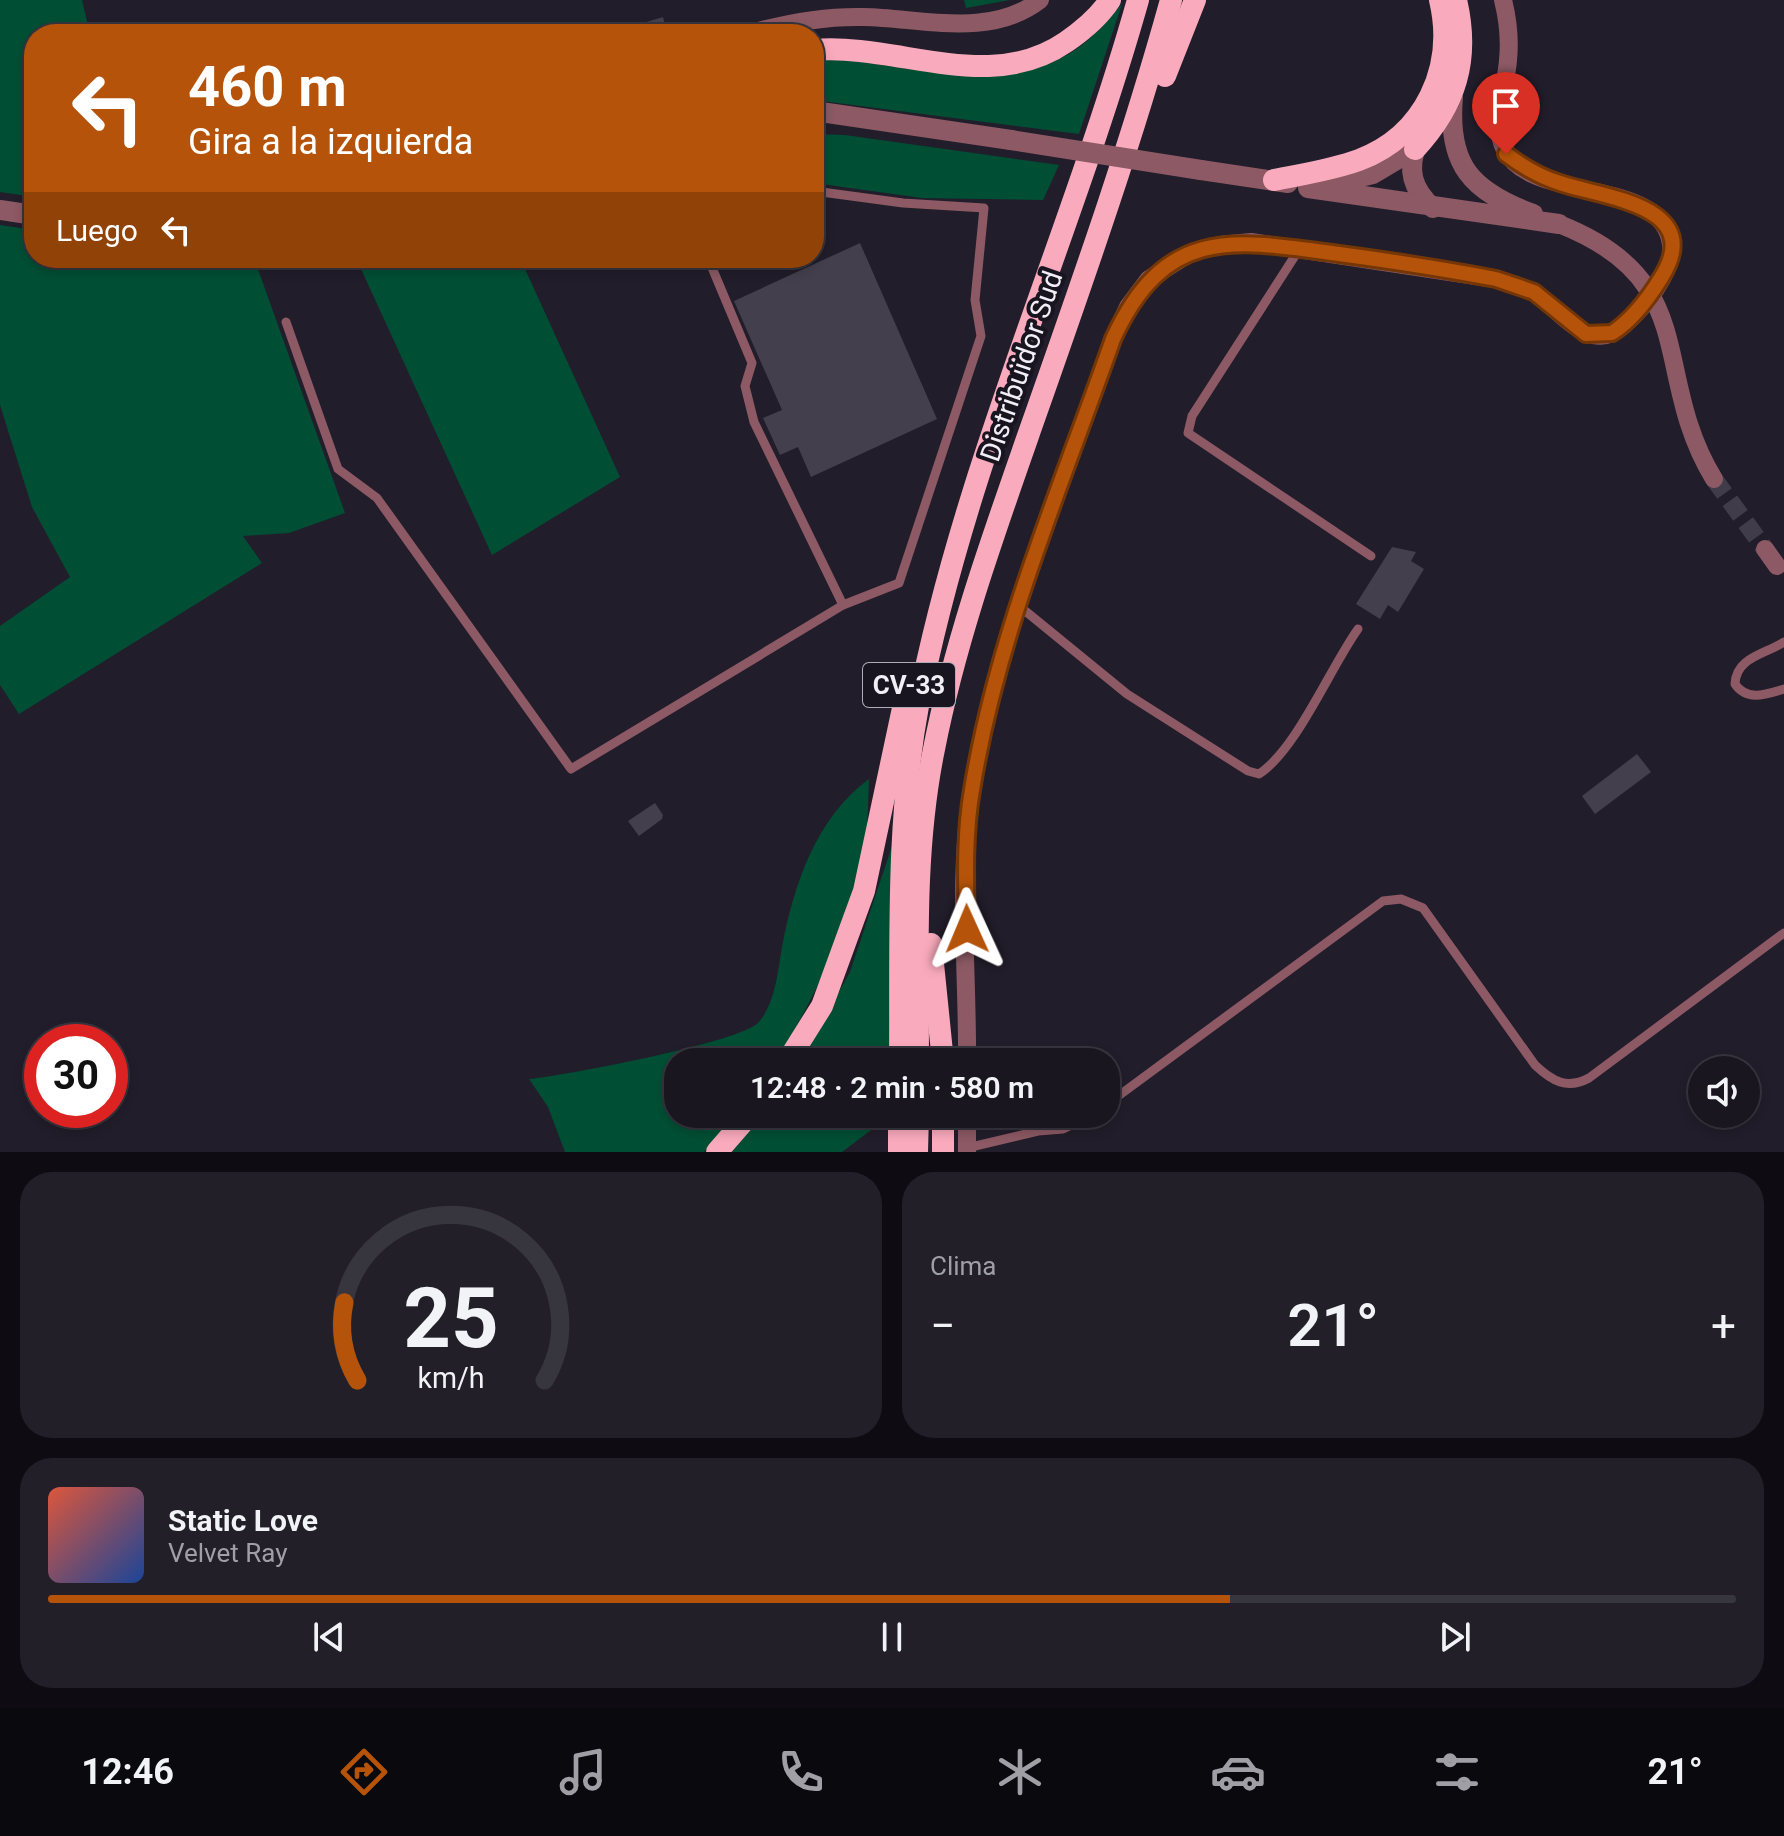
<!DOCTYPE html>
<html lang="es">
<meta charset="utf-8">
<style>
body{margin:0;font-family:Roboto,sans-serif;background:#221f29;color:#f1f3f6;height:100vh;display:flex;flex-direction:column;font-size:30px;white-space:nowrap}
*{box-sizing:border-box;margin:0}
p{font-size:26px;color:#9f9fa5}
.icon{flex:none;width:44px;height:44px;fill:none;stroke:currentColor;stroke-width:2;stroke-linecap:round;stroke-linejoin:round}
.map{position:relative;height:1152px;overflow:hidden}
.side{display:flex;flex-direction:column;gap:20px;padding:20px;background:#0e0c12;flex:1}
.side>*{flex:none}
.top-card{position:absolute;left:24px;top:24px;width:800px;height:244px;border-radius:32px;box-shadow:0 4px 12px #0003,0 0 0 2px #37353e;background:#b45309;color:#fff;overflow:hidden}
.buttons{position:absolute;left:1688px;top:1056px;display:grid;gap:16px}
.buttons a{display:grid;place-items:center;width:72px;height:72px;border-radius:50%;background:#191620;box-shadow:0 4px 12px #0003,0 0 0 2px #37353e;font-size:40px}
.speed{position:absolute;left:24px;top:1024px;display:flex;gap:16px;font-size:40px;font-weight:700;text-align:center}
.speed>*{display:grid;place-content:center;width:104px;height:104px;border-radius:50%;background:#191620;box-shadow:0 4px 12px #0003,0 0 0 2px #37353e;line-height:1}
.speed .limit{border:12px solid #d22;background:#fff;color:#111}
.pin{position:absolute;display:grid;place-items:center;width:68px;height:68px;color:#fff;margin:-82px -34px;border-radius:50% 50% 50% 0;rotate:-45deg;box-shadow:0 0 8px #0007}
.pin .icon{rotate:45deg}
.me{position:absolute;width:88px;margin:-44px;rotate:359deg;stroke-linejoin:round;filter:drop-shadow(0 0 6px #0008)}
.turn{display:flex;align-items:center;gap:28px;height:168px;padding:0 32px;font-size:36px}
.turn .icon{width:104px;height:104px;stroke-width:2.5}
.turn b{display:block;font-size:56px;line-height:68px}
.then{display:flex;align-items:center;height:76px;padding:0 32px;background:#0003;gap:16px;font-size:30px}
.big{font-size:60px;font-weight:600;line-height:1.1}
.side .tile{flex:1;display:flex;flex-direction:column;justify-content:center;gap:12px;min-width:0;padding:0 28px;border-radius:32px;background:#221f29}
.side .dial{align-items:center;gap:0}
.dial svg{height:208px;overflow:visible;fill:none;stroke:#37353e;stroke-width:7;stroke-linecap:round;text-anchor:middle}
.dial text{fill:#f1f3f6;stroke:none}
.song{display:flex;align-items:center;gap:24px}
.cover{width:96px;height:96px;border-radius:12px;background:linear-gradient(135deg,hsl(10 70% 55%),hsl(220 70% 35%))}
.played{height:8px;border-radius:4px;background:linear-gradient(90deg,#b45309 70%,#37353e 70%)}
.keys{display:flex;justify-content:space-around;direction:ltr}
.heat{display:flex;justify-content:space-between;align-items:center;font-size:44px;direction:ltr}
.side .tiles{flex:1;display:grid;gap:20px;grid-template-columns:1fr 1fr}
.tile:last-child{grid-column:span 2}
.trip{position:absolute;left:664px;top:1048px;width:456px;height:80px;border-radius:32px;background:#191620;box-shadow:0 4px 12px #0003,0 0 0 2px #37353e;font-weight:600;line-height:80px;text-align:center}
.menu{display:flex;height:128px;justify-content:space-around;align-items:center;background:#0a090d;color:#9f9fa5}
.menu .icon{width:56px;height:56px}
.menu .on{color:#b45309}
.menu b{font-size:36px;color:#f1f3f6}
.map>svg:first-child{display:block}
</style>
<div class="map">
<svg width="1784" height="1152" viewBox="0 0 1784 1152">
<rect width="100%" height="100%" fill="#211d2a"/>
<!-- green -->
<g fill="#004f34">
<polygon points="0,0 82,0 90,34 34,34 34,197 0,192"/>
<polygon points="964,0 1010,0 966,8"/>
<path d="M1122,4L1079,134L814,100V62L839,59C918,68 1022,98 1088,40C1100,30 1111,16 1122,4Z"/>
<polygon points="814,134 845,135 1059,165 1043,200 922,198 814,183"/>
<polygon points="0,225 34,230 34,258 254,258 345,513 289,533 243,536 262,563 19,714 0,685 0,626 70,577 32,507 0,405"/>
<polygon points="356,258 520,258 620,477 492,555"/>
<path d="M869,779C868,803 868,829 864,853C850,927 814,998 776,1062H678V1114H738L704,1152H565L548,1107L529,1079C563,1076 742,1042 759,1022C775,1003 778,971 782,947C794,884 816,818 869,779Z"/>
<polygon points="893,843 889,1062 800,1062 850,972"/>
<polygon points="763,1114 887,1114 887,1118 842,1152 732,1152"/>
</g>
<!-- building -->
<g fill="#443f4d">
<polygon points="663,17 667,34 646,34 643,23"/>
<polygon points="860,243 937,419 811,477 798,447 780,455 763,418 782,410 734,301"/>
<polygon points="1392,547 1416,552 1411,561 1424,569 1398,612 1388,605 1380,619 1356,604"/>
<polygon points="1637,754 1651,772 1595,814 1582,796"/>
<polygon points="655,803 663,815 662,819 639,836 628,821"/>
</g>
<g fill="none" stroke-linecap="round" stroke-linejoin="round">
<!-- minor-tunnel -->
<polyline stroke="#403c49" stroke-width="18" stroke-dasharray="18 9" stroke-linecap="butt" points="1714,479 1765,549"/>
<!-- service -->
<g stroke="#8c5964" stroke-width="9">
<polyline points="1300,248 1192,416 1188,433 1371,556"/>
<polyline points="708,258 752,363 745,386 754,422 843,605"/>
<polyline points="286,322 338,469 377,498 571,769 843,605 899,583 981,336 975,300 984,208 903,203 814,191"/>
<path d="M1018,605L1127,694L1248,771L1259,774C1297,749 1330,668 1358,629"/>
<path d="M1784,642C1766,654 1736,657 1735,684C1747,702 1767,694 1784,689"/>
<path d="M1106,1105L1383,901L1401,899L1423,908L1535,1065C1552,1081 1567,1090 1589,1078L1784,933"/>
<polyline points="967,1148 1038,1131 1063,1129 1094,1114"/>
</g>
<!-- minor -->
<g stroke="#8c5964" stroke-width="18">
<path d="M748,34C786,23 824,16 864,17C921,18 990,39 1040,0"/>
<path d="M1559,224C1704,281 1649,372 1714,479"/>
<polyline points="1765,549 1777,566"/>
<path d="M967,1062C968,973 957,878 972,789C998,634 1062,487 1113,339L1128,307L1149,279L1192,252L1220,245L1251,242L1496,279C1509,283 1524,286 1536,294C1561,311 1590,355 1623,326C1643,308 1674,273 1671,244C1662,176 1533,204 1505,150C1491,123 1506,89 1508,60C1510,40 1508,20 1503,0"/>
<polyline points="967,1152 967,1114"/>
</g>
<!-- tertiary -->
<g stroke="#8c5964" stroke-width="20">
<path d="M1453,97C1447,165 1471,191 1533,214"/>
<polyline points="814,111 1011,140"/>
<path d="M1417,144C1407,170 1412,189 1433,208"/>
<polyline points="1201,170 1288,183"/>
<polyline points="1327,185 1373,174 1415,149"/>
<polyline points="1308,188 1559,224"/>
<polyline points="0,210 34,215"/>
</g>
<!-- trunk -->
<g stroke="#f9aabc" stroke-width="22">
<path d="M814,50C898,43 989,95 1066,42C1082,31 1099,17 1110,0"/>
<polyline points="1165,76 1195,0"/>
<path d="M1415,149C1456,105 1470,59 1456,0"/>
<path d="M1274,180C1303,174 1332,170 1359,160C1425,135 1456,68 1440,0"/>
<polyline points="931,944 943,1062"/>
<polyline points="787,1062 822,1006 864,891 906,694"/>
<path d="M900,1062C901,942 896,824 918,706C965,463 1071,237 1138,0"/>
<path d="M918,1062C918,958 913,851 934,749C955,642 992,539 1028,436C1079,291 1130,148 1171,0"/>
<polyline points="717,1152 750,1114"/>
<polyline points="899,1152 899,1114"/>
<polyline points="917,1152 918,1114"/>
<polyline points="943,1152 943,1114"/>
</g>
<!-- tertiary-bridge -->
<polyline stroke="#8c5964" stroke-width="20" points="1011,140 1201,170"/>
</g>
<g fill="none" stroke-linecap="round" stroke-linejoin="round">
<defs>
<path id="route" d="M967,929C966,884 964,835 972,790C997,635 1061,487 1113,339C1165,226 1232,239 1339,254C1391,261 1444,269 1496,279L1534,292L1586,334L1612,333C1632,320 1648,299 1661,278C1707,205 1604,198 1560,183C1540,177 1523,167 1506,154"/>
</defs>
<!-- route casing -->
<use href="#route" stroke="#753606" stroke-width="20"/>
<!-- route -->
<use href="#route" stroke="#b45309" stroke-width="14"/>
</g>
<g text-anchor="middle" stroke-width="8" stroke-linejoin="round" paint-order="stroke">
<!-- shield labels -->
<rect fill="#181420" stroke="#b0adb6" stroke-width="2" x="863" y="663" width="92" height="44" rx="6"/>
<g font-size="26" font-weight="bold" fill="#f1eef7">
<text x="909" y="694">CV-33</text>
</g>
<!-- street labels -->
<g font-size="28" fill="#f1eef7" stroke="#181420">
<text transform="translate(1021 366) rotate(-71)" y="10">Distribuïdor Sud</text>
</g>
</g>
</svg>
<div class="buttons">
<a><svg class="icon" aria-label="sound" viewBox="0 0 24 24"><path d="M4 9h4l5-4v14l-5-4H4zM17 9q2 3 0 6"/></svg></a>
</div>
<div class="speed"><div class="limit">30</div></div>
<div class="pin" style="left:1506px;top:154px;background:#d93025"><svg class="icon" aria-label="arrive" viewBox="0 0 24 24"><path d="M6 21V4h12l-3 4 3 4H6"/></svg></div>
<svg class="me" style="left:967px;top:929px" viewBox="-20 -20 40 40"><path d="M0-17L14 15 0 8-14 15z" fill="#b45309" stroke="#fff" stroke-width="4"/></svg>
<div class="trip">12:48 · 2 min · 580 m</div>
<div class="top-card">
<div class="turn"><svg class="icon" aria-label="left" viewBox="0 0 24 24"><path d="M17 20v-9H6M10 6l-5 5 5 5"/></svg><div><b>460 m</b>Gira a la izquierda</div></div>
<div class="then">Luego<svg class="icon" aria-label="left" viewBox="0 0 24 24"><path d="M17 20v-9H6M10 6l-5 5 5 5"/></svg></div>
</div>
</div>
<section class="side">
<div class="tiles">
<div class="tile dial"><svg viewBox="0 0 100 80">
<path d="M14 69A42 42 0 1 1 86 69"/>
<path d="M14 69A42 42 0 0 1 9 39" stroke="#b45309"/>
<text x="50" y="56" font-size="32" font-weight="700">25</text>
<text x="50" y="72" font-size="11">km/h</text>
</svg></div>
<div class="tile"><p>Clima</p>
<div class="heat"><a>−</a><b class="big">21°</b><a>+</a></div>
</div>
<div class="tile">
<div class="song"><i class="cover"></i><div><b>Static Love</b><p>Velvet Ray</p></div></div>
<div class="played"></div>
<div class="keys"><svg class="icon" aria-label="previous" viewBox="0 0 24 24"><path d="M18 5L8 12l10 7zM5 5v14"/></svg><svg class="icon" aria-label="pause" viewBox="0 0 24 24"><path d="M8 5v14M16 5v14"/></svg><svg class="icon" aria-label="next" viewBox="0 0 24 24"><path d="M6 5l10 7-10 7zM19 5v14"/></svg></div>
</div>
</div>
</section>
<nav class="menu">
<b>12:46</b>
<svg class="icon on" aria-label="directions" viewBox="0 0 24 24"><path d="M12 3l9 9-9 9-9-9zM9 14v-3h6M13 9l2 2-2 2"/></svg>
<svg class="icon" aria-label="music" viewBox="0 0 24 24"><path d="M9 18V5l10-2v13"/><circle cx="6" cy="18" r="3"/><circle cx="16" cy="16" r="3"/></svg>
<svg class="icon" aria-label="phone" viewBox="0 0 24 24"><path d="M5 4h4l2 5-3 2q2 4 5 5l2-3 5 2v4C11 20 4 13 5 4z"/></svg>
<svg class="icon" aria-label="climate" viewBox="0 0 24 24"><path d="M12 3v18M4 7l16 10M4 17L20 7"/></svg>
<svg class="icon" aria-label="car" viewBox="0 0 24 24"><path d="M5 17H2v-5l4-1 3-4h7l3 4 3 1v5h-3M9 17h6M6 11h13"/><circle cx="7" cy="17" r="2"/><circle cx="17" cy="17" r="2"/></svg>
<svg class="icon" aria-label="filters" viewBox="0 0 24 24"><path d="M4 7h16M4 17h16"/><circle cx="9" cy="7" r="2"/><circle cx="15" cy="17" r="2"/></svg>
<b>21°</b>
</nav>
